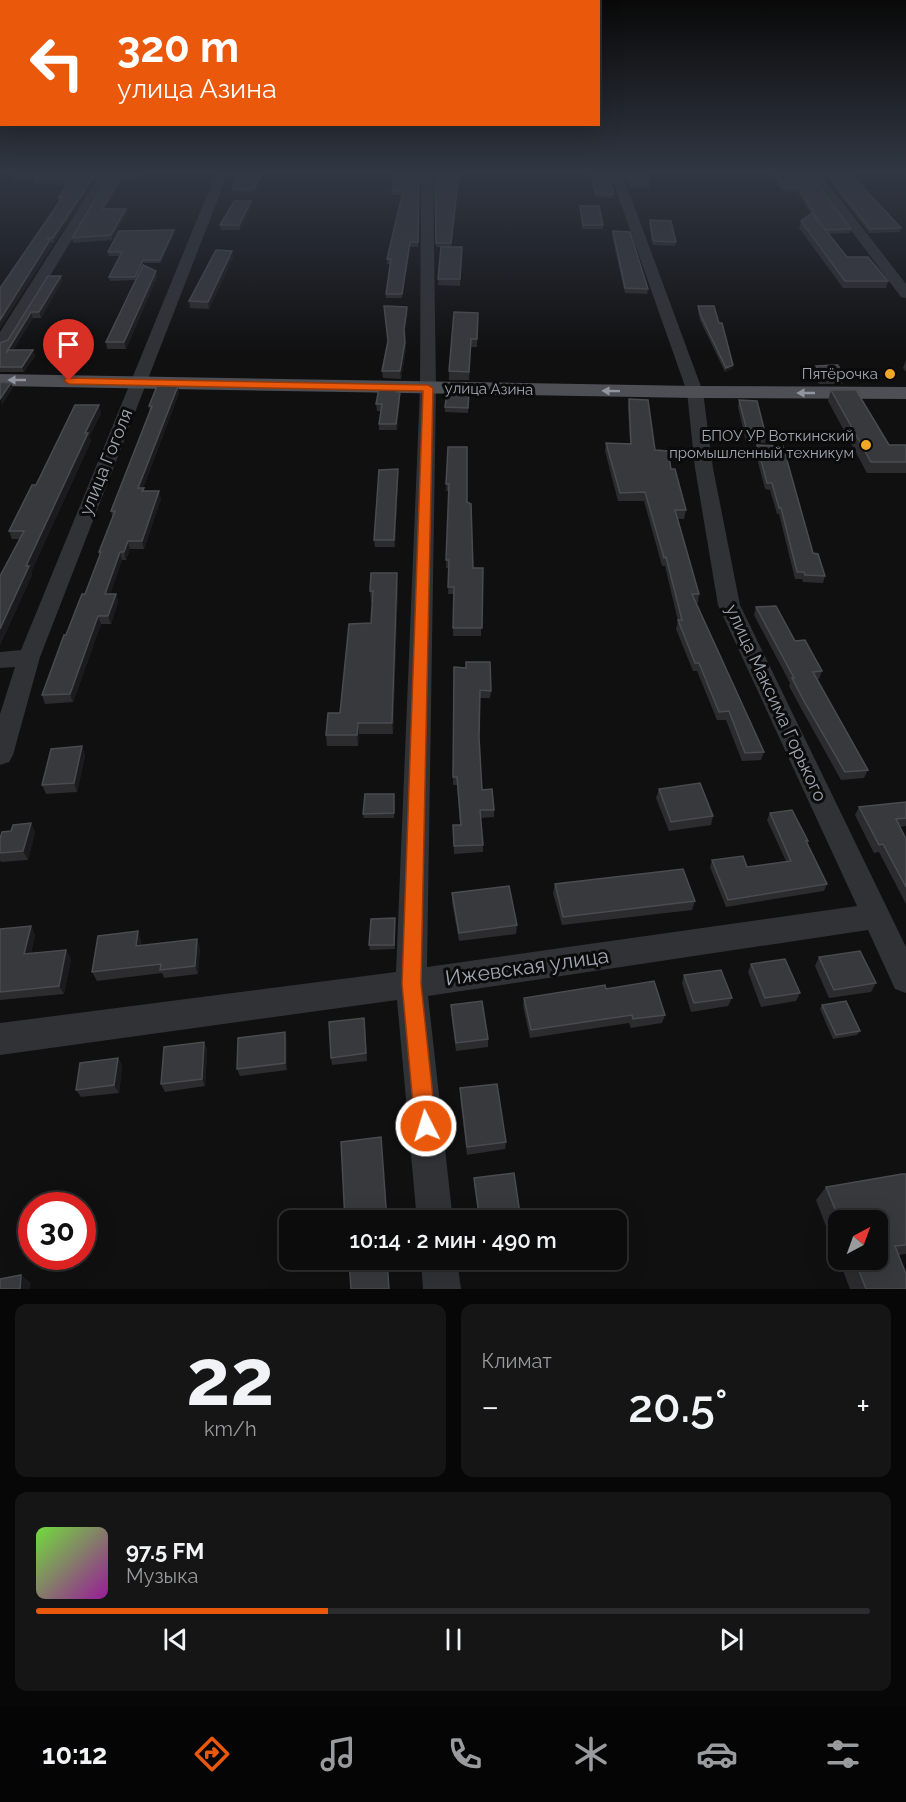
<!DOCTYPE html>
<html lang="ru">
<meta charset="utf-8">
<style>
body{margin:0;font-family:Raleway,sans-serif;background:#151516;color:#f1f3f6;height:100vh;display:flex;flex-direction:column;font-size:22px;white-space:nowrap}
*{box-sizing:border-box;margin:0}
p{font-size:20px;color:#9a9b9d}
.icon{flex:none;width:33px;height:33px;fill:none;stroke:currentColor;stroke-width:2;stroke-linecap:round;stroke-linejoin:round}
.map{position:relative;height:1289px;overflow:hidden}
.panel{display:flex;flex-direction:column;gap:15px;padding:15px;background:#070707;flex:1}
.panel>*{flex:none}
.banner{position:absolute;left:0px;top:0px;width:600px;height:126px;box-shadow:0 6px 24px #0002,0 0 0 2px #2c2c2e;background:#ea580c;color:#fff;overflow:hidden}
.needle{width:39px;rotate:41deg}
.fabs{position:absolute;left:828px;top:1210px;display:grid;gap:12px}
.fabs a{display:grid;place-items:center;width:60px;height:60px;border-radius:12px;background:#0c0c0d;box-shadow:0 6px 24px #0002,0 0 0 2px #2c2c2e;font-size:30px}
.speed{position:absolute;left:18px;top:1192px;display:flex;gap:12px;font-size:30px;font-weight:700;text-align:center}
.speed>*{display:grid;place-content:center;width:78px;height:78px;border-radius:50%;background:#0c0c0d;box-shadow:0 6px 24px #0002,0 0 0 2px #2c2c2e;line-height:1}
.speed .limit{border:9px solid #d22;background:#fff;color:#111}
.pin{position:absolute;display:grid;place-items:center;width:51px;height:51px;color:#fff;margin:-62px -26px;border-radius:50% 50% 50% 0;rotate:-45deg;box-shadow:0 0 6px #0007}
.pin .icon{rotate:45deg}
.me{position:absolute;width:66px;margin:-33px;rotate:355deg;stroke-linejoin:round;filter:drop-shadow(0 0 4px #0008)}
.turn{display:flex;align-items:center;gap:21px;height:126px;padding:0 18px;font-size:27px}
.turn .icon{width:78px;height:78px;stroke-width:2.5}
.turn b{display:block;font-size:42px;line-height:51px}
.big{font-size:45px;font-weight:600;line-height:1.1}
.panel .card{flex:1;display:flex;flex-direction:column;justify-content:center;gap:9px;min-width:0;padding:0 21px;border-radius:12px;background:#151516}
.panel .dial{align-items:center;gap:0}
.dial b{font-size:78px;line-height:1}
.song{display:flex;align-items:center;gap:18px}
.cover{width:72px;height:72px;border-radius:9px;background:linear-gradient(135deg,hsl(100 70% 55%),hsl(300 70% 35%))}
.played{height:6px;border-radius:3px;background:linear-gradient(90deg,#ea580c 35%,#2c2c2e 35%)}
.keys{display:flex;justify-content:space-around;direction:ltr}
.heat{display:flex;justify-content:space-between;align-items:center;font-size:33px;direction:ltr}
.panel .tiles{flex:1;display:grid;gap:15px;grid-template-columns:1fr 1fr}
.card:last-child{grid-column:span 2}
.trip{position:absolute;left:279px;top:1210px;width:348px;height:60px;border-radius:12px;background:#0c0c0d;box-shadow:0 6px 24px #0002,0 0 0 2px #2c2c2e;font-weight:600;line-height:60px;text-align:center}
.tab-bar{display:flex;height:96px;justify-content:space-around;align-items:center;background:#050505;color:#9a9b9d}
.tab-bar .icon{width:42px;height:42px}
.tab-bar .on{color:#ea580c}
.tab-bar b{font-size:27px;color:#f1f3f6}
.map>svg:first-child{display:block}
</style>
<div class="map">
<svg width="906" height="1289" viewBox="0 0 906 1289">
<rect width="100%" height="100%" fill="#101011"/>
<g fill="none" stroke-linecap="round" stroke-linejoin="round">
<!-- minor -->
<g fill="#313236" fill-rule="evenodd">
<polygon points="101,173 113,173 8,344 0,349 0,332"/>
<polygon points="216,173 228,173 40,657 13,755 9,762 0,765 0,714 15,667 0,668 0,652 21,650"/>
<polygon points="421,173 433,173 436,388 427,967 857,906 718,605 695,468 687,392 610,173 622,173 703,392 713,468 740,605 906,947 906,993 895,989 868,930 428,996 453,1221 417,1221 397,1000 0,1055 0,1023 396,972 420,388"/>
<polygon points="808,173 820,173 906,284 906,298 901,297"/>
<polygon points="421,1260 457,1260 461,1289 423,1289"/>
</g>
<!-- major -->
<polygon fill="#4d4f55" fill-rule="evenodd" points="0,374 695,386 906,387 906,399 695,398 0,386"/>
</g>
<!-- wall -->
<g fill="#2c2c2f">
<polygon points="17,173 100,173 54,243 51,243 52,245 0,328 0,288 59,202 58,198 67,185 35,185 34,181 15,181 14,177"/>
<polygon points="111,173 141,173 137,180 123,180 106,209 126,209 127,214 112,240 73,243 72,238"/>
<polygon points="236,173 285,173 284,175 263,175 255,192 233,192 232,189"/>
<polygon points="389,173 419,173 418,247 410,247 402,298 386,298 386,294 391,264 387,264 387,259 402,195 392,195 395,173"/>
<polygon points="435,173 459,173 451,247 462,247 460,286 438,285 441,247 436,247"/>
<polygon points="580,173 609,173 614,194 613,198 595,197 590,175 581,175"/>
<polygon points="624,173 645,173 649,184 649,188 630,188"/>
<polygon points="772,173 809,173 851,229 850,233 828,234 847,257 888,281 886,288 843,288 799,228 801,221 811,214 798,192 782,191"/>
<polygon points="823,173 850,173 901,228 900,232 869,233"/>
<polygon points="251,201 252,206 240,230 221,230 220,225"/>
<polygon points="580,206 603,225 603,229 582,229"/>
<polygon points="650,220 676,242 675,246 653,245 649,224"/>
<polygon points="613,231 648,289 647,294 625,293 612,236"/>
<polygon points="174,234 161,263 144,263 136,280 110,281 109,277 120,256 109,256 108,252"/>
<polygon points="232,251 233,257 209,309 190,308 189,301"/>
<polygon points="61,276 62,281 41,318 33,318 13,350 33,350 35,356 24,372 0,372 0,343 8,340"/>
<polygon points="157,277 126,349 107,349 106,342"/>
<polygon points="698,306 733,365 732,369 725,372 700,320 698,310"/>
<polygon points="408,313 404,334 406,349 401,379 383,378 382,371"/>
<polygon points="478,313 477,347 471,347 469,380 449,380 449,371"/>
<polygon points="906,360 906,372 903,368"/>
<polygon points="816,366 844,376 842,384 819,384 814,374"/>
<polygon points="178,386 179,393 143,488 144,491 161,499 144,549 130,549 126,560 122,560 110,594 116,594 118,602 111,624 101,624 73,702 45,704 42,695 66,635 85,594 100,556 99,552 113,517 111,511 150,411 149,406"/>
<polygon points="831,390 889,445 906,445 906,473 867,473 828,401"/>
<polygon points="398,392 400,399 397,430 379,430 379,424 381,411 377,411 376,404"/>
<polygon points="469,392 468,413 445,412 445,407"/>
<polygon points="629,399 655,450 671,469 686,510 684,519 678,519 699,594 698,603 696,603 764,752 761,760 742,761 726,720 717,720 697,671 693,671 676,629 678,621 665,566 662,566 644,501 618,501 605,451 606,443 630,443 628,407"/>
<polygon points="739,400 766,436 765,443 746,442 738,407"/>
<polygon points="101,413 89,437 91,441 31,572 32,575 0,645 0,576 20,539 12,539 9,531 36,485"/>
<polygon points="757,445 825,576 823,583 803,582 802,579 795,579 779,514 777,514 770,490 765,489 755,451"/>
<polygon points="448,447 467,502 473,568 483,568 481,636 453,636 454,594 448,594 449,568 446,568 449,491 446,491"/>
<polygon points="398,476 395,547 375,547 374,540"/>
<polygon points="398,584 393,734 359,734 358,746 327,746 326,735 340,713 371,623 372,602 371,602 370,591"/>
<polygon points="756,607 795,641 822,671 819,679 817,679 868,770 864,778 841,780 802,710 789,686 790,683 754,615"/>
<polygon points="454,667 466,668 491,691 490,698 480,698 479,738 482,790 494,810 494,817 480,818 483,845 483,852 454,854 453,825 460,825 457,785 453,785"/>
<polygon points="82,746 85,756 77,792 46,794 42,785"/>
<polygon points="659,789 713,816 711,825 669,831 656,798"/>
<polygon points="394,794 394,818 364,818 363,814"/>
<polygon points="906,802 906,826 900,827 906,839 906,904 879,852 874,853 855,815 859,807"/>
<polygon points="770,813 808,841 807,844 827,884 824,891 726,907 710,867 712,860 747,867 786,861 767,820"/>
<polygon points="31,823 35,832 28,860 1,862 0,860 0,839 11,831"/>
<polygon points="555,884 695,901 692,910 562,925 553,893"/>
<polygon points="452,893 517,925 516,934 459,941 452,902"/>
<polygon points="395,918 395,949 370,950 369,945"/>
<polygon points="31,926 35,935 31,953 66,950 71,959 64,994 0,1000 0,929"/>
<polygon points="141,940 141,945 200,947 198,974 164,978 162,973 97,981 92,972"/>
<polygon points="819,957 876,983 871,992 829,998 815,966"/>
<polygon points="751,964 800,993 796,1001 761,1007 748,972"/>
<polygon points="684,975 732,998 728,1006 691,1012 682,983"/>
<polygon points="606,989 665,1015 662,1023 631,1028 629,1023 530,1038 523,1006 524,998"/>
<polygon points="451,1005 488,1039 488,1047 456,1051 451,1013"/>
<polygon points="822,1005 860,1031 857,1035 833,1039 820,1009"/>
<polygon points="365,1026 367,1061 332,1065 331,1058"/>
<polygon points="287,1040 287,1070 240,1076 237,1069"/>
<polygon points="204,1042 207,1050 205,1086 165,1092 161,1084"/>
<polygon points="118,1058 122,1066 119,1093 81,1097 76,1090"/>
<polygon points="460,1088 506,1142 505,1149 467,1155 460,1096"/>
<polygon points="906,1174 906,1254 898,1255 906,1289 850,1289 839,1260 878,1260 878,1221 838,1221 838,1258 816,1200 826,1187"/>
<polygon points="474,1178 521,1221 479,1221 474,1185"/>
</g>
<!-- shaded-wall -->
<g fill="#1b1b1d">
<polygon points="96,173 100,173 54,243 53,238"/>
<polygon points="138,173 141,173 137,180 136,176"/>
<polygon points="262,173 263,173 263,175 255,192 254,189"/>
<polygon points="122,176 123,180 103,214 102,209"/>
<polygon points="251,201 252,206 240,230 239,225"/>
<polygon points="126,209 127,214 112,240 111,235"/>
<polygon points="174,230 174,234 161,263 160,260"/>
<polygon points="50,240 52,245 0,328 0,320"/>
<polygon points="410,242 410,247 402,298 402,294"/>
<polygon points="232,251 233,257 209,309 208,302"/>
<polygon points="143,260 144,263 136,280 135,277"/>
<polygon points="156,271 157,277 126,349 124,342"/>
<polygon points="61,276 62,281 41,318 39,312"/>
<polygon points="407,307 408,313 404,336 404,329"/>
<polygon points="31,312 33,318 8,359 6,353"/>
<polygon points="405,342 406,349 401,379 400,371"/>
<polygon points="33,350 35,356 24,372 22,367"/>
<polygon points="733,365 732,369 725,372 726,368"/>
<polygon points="11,383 13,388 2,405 0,399"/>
<polygon points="178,386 179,393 140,496 138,488"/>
<polygon points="400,392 400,399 397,430 396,424"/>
<polygon points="99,405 101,413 89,437 91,441 31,572 32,575 0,645 0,629 26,566"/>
<polygon points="398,469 398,476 395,547 394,540"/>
<polygon points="159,491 161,499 144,549 142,541"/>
<polygon points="128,541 130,549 126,560 124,552"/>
<polygon points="120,552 122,560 107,603 105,594"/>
<polygon points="397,573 398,584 393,734 392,723"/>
<polygon points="116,594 118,602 111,624 108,616"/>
<polygon points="98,616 101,624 73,702 70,694"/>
<polygon points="358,723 359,734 358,746 357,735"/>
<polygon points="82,746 85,756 77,792 74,783"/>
<polygon points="31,823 35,832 28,860 23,851"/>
<polygon points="31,926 35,935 29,962 24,954"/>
<polygon points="138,931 141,940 140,954 136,946"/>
<polygon points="197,939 200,947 198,974 195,966"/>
<polygon points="66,950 71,959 64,994 59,986"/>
<polygon points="285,1032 287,1040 287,1070 285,1063"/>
<polygon points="204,1042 207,1050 205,1086 202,1079"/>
<polygon points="118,1058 122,1066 119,1093 114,1085"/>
<polygon points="21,1275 31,1283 30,1289 20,1289"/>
</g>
<!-- building -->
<g fill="#38393d" stroke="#494b4f" stroke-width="1.5">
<polygon points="17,173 96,173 53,238 47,238 50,240 0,320 0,288 62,198 58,198 70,180 34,180 37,177 14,177"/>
<polygon points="111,173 138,173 136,176 122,176 102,209 126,209 111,235 72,238"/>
<polygon points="236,173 262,173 254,189 232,189"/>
<polygon points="395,173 419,173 418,242 410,242 402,294 386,294 391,259 387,259 403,191 392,191"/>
<polygon points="435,173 459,173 451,243 436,243"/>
<polygon points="591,173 609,173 614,194 595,194"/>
<polygon points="626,173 645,173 649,184 630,184"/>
<polygon points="775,173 809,173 851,229 825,230 819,222 799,188 783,188"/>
<polygon points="826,173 850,173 901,228 870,229"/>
<polygon points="234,201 251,201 239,225 220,225"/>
<polygon points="580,206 599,206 603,225 583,225"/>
<polygon points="812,213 847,257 868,257 888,281 845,281 801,221"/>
<polygon points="650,220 671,221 676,242 653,241"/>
<polygon points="174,230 160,260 143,260 135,277 109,277 122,252 108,252 119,231"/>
<polygon points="613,231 630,232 648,289 625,288"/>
<polygon points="441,247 462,247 460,279 438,279"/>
<polygon points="216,250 232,251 208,302 189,301"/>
<polygon points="143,265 156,271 124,342 106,342"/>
<polygon points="48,276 61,276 39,312 31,312 6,353 8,350 33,350 22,367 0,367 0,343 8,340"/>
<polygon points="384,306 407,307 404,329 405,342 400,371 382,371 388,341"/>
<polygon points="698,306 714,306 719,323 722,323 733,365 726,368 701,316"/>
<polygon points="454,312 478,313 477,339 471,339 469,372 449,371"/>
<polygon points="838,365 844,376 822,376 816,366"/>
<polygon points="0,382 11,383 0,399"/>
<polygon points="157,386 178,386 138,488 144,488 142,491 159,491 142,541 128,541 124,552 120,552 105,594 116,594 108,616 98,616 70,694 42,695 64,635 66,635 82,594 85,594 101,552 99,552 115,511 111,511 152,406 149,406"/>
<polygon points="379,388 398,389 397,392 400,392 396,424 379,424 382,404 376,404"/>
<polygon points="831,390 856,390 889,445 906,445 906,462 871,462"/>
<polygon points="447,392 469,392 468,408 445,407"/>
<polygon points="629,399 648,400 655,450 668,451 671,469 675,469 686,510 675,510 699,594 692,594 764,752 745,753 729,711 719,712 699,663 695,663 678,620 682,620 666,557 664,558 645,492 620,493 606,443 631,444"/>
<polygon points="739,400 757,401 766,436 748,435"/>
<polygon points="75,405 99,405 85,433 88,433 26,566 29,566 0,629 0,576 24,531 9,531 32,485 36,485"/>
<polygon points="757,445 783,446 813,553 818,554 825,576 805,575 804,572 797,572 781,508 779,508 772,483 767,483"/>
<polygon points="448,447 467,447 467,502 471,504 473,568 483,568 482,628 453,628 454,587 448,587 449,560 446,560 449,484 446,484"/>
<polygon points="398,469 394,540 374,540 379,470"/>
<polygon points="371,573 397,573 392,723 358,723 357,735 326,735 328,713 340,713 349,624 371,623 373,591 370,591"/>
<polygon points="776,606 795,641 805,640 822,671 813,672 868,770 845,772 805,703 792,678 794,678 756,607"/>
<polygon points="466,662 490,662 491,691 480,690 479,737 482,790 492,789 494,810 480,810 483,845 454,846 453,825 461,825 457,777 453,777 454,667 466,668"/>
<polygon points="82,746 74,783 42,785 51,749"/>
<polygon points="700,783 713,816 671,822 659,789"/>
<polygon points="365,794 394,794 394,813 363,814"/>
<polygon points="906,802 906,818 896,819 906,839 906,887 883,844 879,845 859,807"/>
<polygon points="792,810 808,841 806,841 827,884 728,900 712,860 743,856 747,867 791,861 770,813"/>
<polygon points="31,823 23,851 0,853 0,839 2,832 11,831 13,825"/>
<polygon points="683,869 695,901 563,917 555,884"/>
<polygon points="509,886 517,925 459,933 452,893"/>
<polygon points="395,918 394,945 369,945 371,919"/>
<polygon points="31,926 24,954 66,950 59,986 0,992 0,929"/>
<polygon points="138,931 136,946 197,939 195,966 160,970 161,964 92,972 98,936"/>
<polygon points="860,951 876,983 834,990 819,957"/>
<polygon points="785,959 800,993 765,998 751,964"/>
<polygon points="721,970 732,998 694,1003 684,975"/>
<polygon points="654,981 665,1015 633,1019 632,1015 531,1030 524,998 605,985 606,989"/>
<polygon points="482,1001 488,1039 456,1043 451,1005"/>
<polygon points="846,1001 860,1031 836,1035 822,1005"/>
<polygon points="364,1018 366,1053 331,1058 329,1022"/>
<polygon points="285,1032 285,1063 237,1069 238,1038"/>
<polygon points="204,1042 202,1079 161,1084 164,1047"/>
<polygon points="118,1058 114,1085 76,1090 80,1063"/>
<polygon points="497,1084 506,1142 467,1147 460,1088"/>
<polygon points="381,1137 387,1221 345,1221 341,1142"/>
<polygon points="514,1173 521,1221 480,1221 474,1178"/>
<polygon points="902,1174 906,1174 906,1245 895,1246 906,1274 906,1289 866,1289 855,1260 878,1260 878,1221 840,1221 826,1187"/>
<polygon points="349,1260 387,1260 389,1289 351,1289"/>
<polygon points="21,1275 20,1289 0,1289 0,1279"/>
</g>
<!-- one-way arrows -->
<defs><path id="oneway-solid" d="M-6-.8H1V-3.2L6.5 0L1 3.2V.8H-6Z" transform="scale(1.5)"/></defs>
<g fill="#90959f">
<use href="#oneway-solid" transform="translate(17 380) rotate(-180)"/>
<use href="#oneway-solid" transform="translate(611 391) rotate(-179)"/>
<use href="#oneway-solid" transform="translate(806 393) rotate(-180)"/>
</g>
<!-- sky -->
<linearGradient id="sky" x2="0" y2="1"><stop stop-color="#090909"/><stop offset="0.49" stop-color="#313743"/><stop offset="1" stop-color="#313743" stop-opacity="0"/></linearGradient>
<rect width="906" height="353" fill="url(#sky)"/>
<!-- route -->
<polygon fill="#ea580c" stroke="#983908" stroke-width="1.5" points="66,378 428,385 433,388 421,984 436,1126 433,1133 426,1136 418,1133 415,1126 402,984 423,391 69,384 64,381"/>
<!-- markers -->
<g fill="#f1a829" stroke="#0b0b0c" stroke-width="2">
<circle cx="890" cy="374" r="6"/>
<circle cx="866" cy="445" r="6"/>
</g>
<g text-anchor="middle" stroke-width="6" stroke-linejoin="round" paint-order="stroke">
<!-- far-poi labels -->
<g font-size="15" fill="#a1a7b2" stroke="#0b0b0c" text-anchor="end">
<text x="878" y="379">Пятёрочка</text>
<text x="854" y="441">БПОУ УР Воткинский<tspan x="854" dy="17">промышленный техникум</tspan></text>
</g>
<!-- far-street labels -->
<g font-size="15" fill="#a1a7b2" stroke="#0b0b0c">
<text transform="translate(489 389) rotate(1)" y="5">улица Азина</text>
</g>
<!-- street labels -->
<g font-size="18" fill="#a1a7b2" stroke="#0b0b0c">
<text transform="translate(106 462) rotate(-68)" y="6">улица Гоголя</text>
<text transform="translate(776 703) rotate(65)" y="6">улица Максима Горького</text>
</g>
<!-- near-street labels -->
<g font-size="21" fill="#a1a7b2" stroke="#0b0b0c">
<text transform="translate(527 967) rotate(-8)" y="7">Ижевская улица</text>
</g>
</g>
</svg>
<div class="fabs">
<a><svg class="needle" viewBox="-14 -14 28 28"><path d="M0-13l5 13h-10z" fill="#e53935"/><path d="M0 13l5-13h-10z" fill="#9a9b9d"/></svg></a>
</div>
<div class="speed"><div class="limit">30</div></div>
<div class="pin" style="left:69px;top:381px;background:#d93025"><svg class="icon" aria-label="arrive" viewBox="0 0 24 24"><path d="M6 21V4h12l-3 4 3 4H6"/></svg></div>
<svg class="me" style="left:426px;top:1126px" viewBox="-20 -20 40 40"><circle r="17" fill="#ea580c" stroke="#fff" stroke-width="3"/><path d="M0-11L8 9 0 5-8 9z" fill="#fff"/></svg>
<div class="trip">10:14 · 2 мин · 490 m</div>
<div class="banner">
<div class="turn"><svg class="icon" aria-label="left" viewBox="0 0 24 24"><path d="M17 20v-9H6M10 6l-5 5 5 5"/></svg><div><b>320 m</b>улица Азина</div></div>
</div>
</div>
<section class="panel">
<div class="tiles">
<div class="card dial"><b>22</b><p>km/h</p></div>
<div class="card"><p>Климат</p>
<div class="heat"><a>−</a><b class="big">20.5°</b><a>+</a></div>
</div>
<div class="card">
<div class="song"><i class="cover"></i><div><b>97.5 FM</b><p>Музыка</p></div></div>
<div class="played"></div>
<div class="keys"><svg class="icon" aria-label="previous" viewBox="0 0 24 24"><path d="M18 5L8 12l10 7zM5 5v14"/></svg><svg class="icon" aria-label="pause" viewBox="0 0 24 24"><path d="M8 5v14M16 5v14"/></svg><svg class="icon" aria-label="next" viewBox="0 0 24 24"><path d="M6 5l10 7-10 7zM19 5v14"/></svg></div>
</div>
</div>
</section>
<nav class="tab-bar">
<b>10:12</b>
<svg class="icon on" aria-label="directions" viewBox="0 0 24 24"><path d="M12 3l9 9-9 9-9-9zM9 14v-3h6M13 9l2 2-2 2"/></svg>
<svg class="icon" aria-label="music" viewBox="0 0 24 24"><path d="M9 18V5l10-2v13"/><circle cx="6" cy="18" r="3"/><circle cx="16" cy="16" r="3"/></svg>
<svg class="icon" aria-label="phone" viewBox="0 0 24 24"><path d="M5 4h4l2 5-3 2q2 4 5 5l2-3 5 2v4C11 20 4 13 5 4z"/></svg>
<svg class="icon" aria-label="climate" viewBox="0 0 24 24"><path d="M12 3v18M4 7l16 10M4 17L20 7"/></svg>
<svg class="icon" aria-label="car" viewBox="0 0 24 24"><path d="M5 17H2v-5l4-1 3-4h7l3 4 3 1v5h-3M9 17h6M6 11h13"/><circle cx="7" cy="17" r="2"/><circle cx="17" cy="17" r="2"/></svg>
<svg class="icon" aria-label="filters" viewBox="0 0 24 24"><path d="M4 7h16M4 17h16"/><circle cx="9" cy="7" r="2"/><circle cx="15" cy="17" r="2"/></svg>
</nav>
